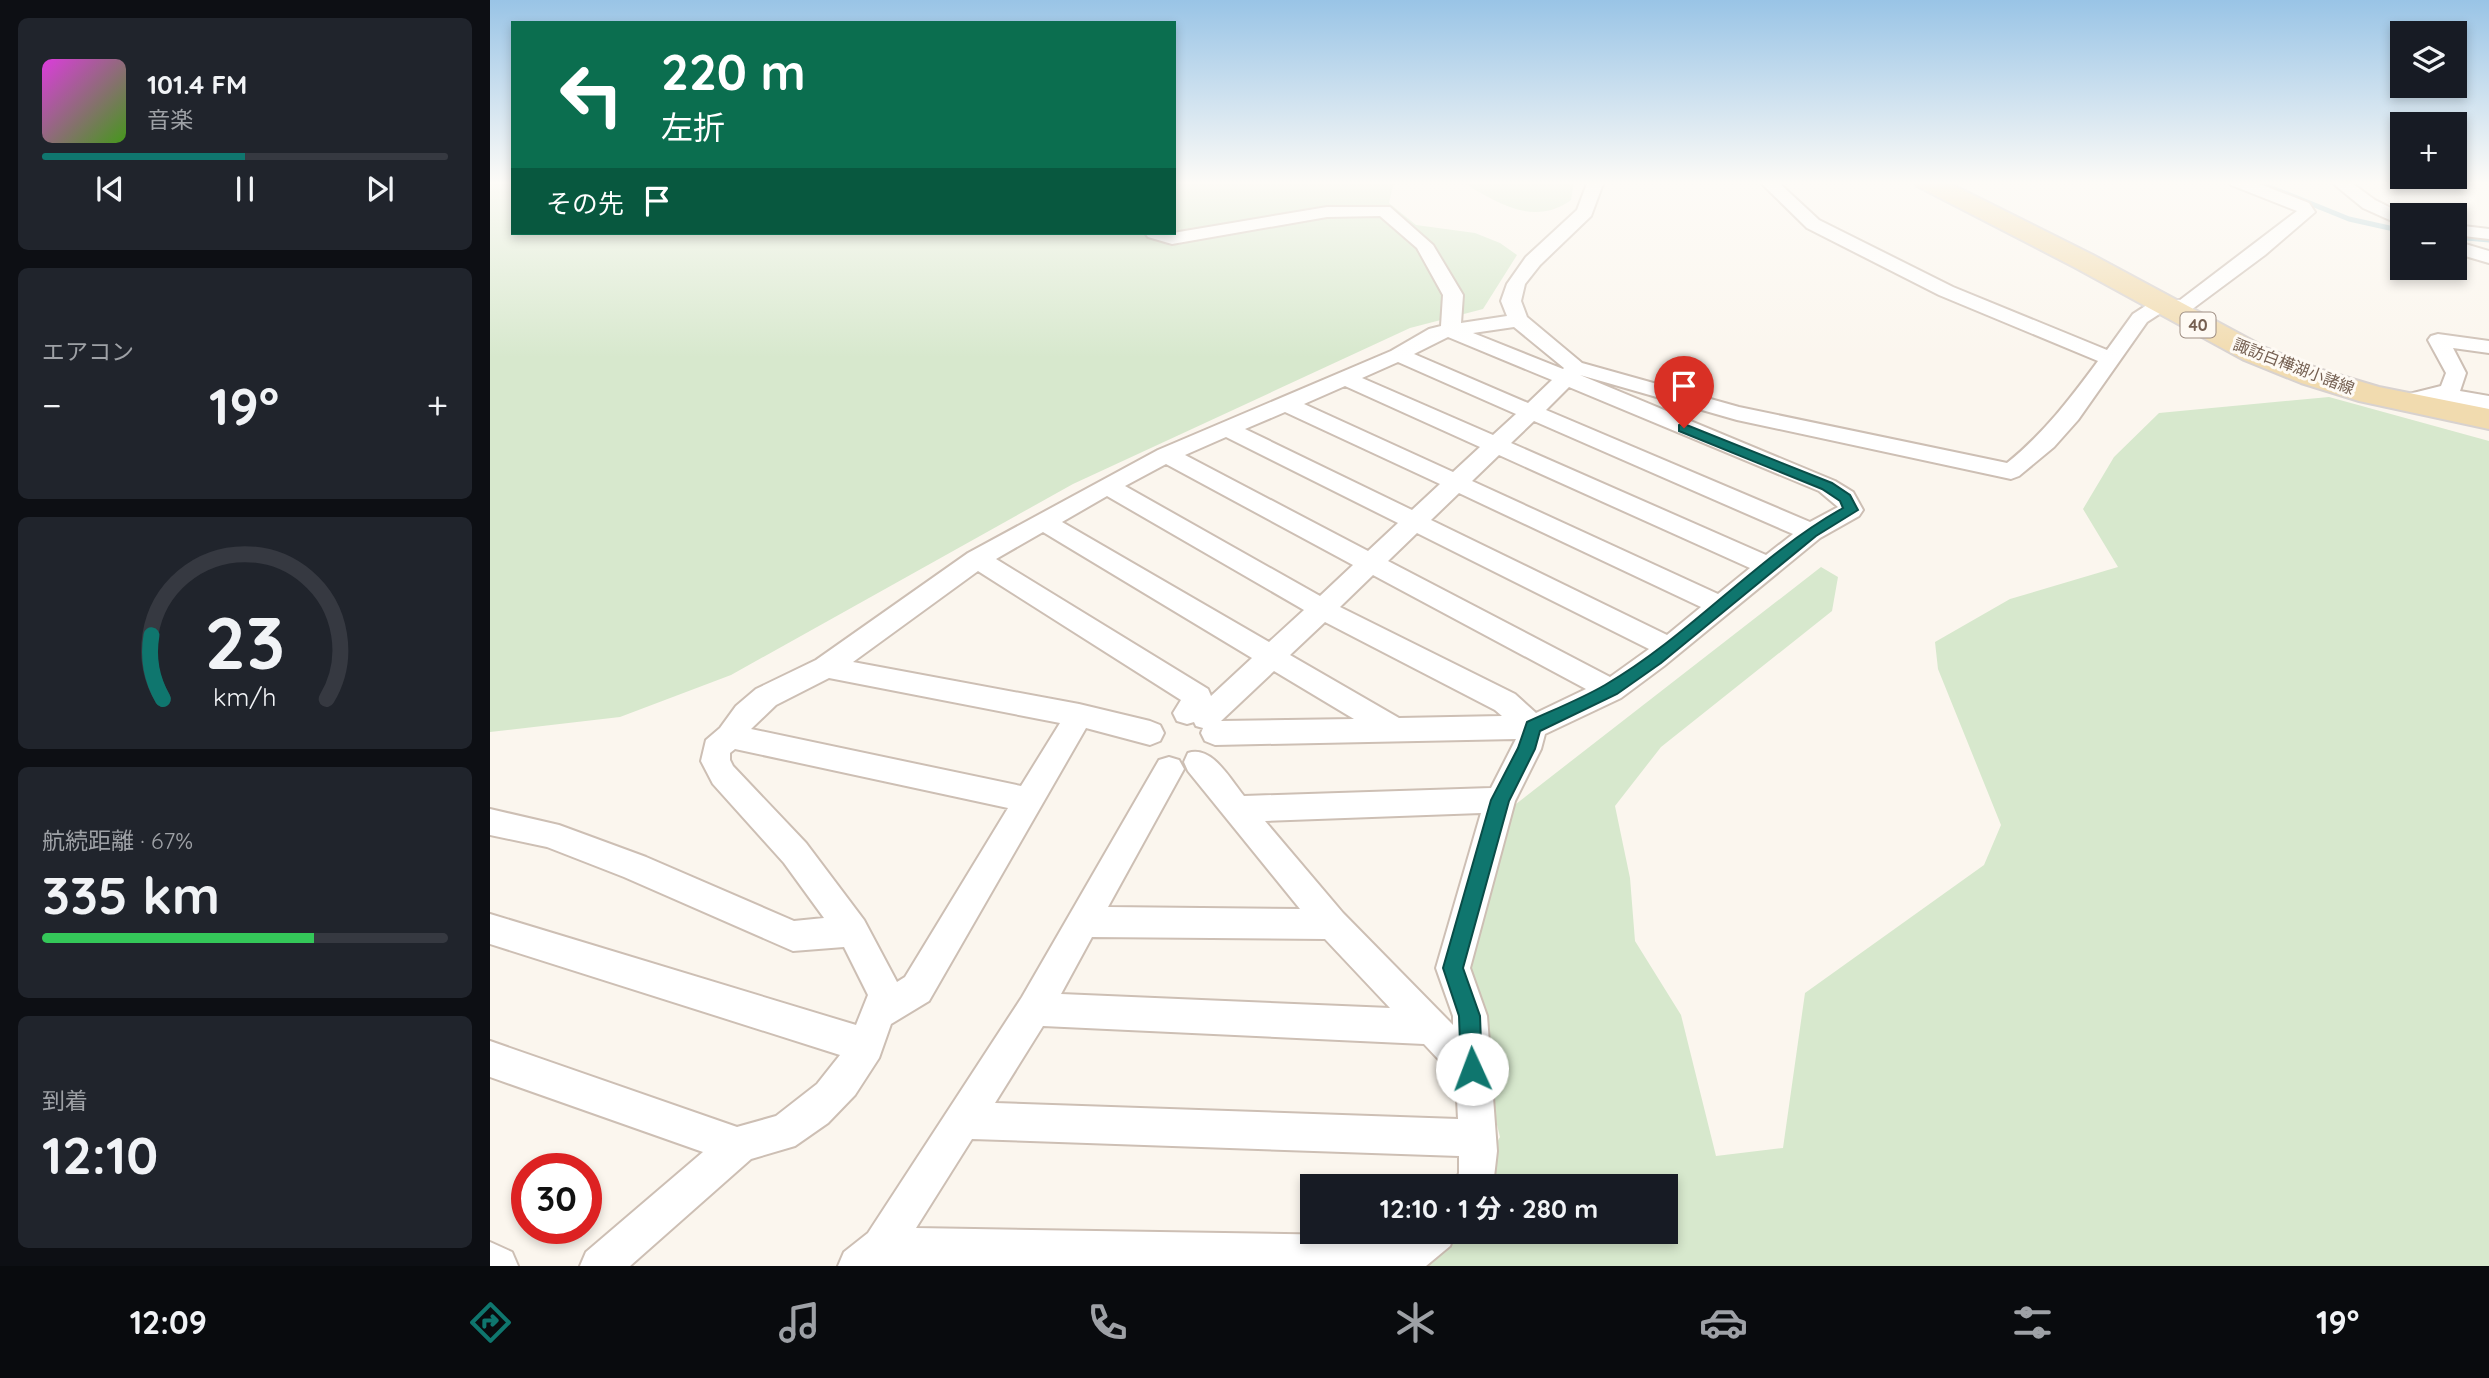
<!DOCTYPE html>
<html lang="ja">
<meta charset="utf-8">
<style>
body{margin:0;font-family:Quicksand,"Noto Sans JP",sans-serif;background:#20242c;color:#f1f3f6;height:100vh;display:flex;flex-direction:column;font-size:26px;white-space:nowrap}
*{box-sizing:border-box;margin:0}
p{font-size:23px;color:#9ea1a6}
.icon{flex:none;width:38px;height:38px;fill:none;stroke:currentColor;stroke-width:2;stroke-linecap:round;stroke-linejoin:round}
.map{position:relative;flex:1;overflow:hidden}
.sheet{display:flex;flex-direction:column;gap:18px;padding:18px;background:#0d0f14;width:490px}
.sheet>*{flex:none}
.guide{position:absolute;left:21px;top:21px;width:665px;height:214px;border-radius:0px;box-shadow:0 4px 10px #0003;background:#0b6e4f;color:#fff;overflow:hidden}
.controls{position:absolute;left:1900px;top:21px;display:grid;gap:14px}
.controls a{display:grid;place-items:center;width:77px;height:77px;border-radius:0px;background:#171b24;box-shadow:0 4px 10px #0003;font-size:35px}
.speed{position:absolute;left:21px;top:1153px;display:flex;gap:14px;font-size:35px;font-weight:700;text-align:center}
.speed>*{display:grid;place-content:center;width:91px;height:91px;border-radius:50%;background:#171b24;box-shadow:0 4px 10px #0003;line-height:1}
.speed .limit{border:10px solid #d22;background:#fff;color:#111}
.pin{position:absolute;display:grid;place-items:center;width:60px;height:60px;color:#fff;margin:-72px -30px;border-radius:50% 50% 50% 0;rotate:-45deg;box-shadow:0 0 7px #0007}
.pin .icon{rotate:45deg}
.me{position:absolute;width:77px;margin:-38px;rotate:358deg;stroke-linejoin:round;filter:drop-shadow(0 0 5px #0008)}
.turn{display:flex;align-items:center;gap:24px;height:147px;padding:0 35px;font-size:32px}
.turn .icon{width:91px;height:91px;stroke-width:2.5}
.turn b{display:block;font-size:49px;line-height:60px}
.then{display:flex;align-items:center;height:66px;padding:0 35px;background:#0003;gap:14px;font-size:26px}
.big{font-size:52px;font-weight:700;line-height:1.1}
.sheet .card{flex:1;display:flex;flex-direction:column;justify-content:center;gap:10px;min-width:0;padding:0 24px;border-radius:10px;background:#20242c}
.sheet .dial{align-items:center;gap:0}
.dial svg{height:182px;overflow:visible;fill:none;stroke:#363941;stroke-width:7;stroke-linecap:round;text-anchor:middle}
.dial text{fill:#f1f3f6;stroke:none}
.song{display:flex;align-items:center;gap:21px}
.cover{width:84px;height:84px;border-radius:10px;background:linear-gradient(135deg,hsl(300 70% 55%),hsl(100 70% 35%))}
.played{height:7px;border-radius:4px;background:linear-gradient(90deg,#0f766e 50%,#363941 50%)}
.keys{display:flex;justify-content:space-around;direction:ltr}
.heat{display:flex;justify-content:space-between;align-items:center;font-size:38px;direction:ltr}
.charge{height:10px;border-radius:5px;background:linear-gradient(90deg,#34c759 67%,#363941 0)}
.trip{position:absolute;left:810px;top:1174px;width:378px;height:70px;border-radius:0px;background:#171b24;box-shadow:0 4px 10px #0003;font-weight:700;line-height:70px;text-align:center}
.menu{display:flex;height:112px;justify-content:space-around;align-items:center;background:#090b0e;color:#9ea1a6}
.menu .icon{width:49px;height:49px}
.menu .active{color:#0f766e}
.menu b{font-size:32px;color:#f1f3f6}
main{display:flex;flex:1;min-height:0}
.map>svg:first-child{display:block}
</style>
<main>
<section class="sheet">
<div class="card">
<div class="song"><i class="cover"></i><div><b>101.4 FM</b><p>音楽</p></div></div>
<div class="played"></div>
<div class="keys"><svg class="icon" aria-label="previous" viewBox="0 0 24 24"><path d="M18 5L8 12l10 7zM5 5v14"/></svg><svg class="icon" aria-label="pause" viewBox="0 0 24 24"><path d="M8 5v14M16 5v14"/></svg><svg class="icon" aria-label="next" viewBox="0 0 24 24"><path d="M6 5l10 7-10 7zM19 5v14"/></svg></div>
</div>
<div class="card"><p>エアコン</p>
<div class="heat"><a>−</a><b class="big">19°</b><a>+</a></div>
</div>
<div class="card dial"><svg viewBox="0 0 100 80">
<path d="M14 69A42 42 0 1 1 86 69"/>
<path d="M14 69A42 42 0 0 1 9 41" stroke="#0f766e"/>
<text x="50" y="56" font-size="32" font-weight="700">23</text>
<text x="50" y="72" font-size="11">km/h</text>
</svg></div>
<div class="card"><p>航続距離 · 67%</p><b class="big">335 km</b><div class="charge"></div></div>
<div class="card"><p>到着</p><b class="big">12:10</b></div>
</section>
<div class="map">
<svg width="1999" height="1266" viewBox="0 0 1999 1266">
<rect width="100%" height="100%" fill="#fbf6ee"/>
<!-- green -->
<g fill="#d7e8cd">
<polygon points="0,181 23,181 23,233 684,233 684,181 910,181 903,186 899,203 926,225 985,233 1010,243 1027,255 993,309 920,328 583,484 241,675 130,717 0,732"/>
<path d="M970,181H1084L1081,200C1043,228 1005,201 970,181Z"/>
<polygon points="1839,397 1999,441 1999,1266 937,1266 956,1232 1176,1232 1176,1186 982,1186 1010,1137 980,1016 966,914 1022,807 1331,567 1348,577 1342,611 1171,747 1125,806 1140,878 1145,941 1191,1015 1226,1156 1293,1148 1315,993 1494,865 1511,825 1448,669 1445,642 1520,599 1628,567 1593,509 1624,457 1669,413"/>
</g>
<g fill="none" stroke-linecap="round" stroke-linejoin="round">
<!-- stream -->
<g stroke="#abccd4" stroke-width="5">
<polyline points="1765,181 1859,219 1913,231"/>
<polyline points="1965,237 1999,240"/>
</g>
<defs>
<g id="street">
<path d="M1098,181H1114L1101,216L1050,265L1035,284L1031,301L1037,317L1092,363L1249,407L1517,463C1554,433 1580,399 1608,361L1449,295L1317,228L1269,181H1287L1329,220L1463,287L1617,350L1643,314L1663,301L1690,300L1807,211L1741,185L1739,181H1762L1819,203L1825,212L1775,255L1701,310L1674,311L1657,322L1588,420L1564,447L1529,476L1521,479L1247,420L1090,375L1345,481L1363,492L1373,510L1369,516L1330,538L1174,666L1131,698L1055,734L1051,749L1025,801L980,968L997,1016L1007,1151L1003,1186H963L969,1173V1156L482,1139L426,1228L911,1236L916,1232H965L960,1246L936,1266H348L354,1252L378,1233L532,997L669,760L679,757L689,760L694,769L618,907L810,909L698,771L694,762L698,753C722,745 740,779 754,796L1001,788L1026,739L725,745L715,741L711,733L713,728L706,726L704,722L697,724L687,721L683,713L691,700L488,571L363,662L589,704L660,721L670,725L674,733L670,741L660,745L596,728L439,1001L401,1024L389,1058L365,1095L338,1123L305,1146L261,1159L140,1266H90L96,1252L213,1152L0,1077V1041L247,1127L286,1116L327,1084L350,1055L0,944V914L366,1025L378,995L354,947L303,951L134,877L57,847L0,835V809L69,825L156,857L304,921L334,918L294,863L223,784L211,761L216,740L230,728L246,706L266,689L326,660L478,553L668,450L901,351L939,329L951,326L953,295L927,248L890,216L837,217L682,244L658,237L655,233H683L837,207H900L943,245L973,295L971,323L1017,316L1011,301L1017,284L1036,257L1087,210ZM1024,327L1074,368L1073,369L983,333ZM958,337L1062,380L1038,403L924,354ZM908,362L1026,414L1003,435L872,378ZM855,386L990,447L963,472L814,404ZM1079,387L1329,491L1348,507L1320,522L1056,410ZM795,412L950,484L922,510L755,429ZM1044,421L1303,534L1276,555L1021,443ZM736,437L908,523L878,551L695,455ZM1009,455L1260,568L1228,594L982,481ZM676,464L863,565L830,596L635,486ZM969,493L1211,607L1177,635L941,520ZM617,496L814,610L779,642L572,522ZM553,532L762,658L721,696L718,689L506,559ZM927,533L1159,649L1120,677L898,561ZM883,575L1096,689L1046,713L1025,694L850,607ZM835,622L1005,710L1012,716L909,718L800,655ZM784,671L864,719L731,721ZM339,678L570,723L531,786L261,729L286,705ZM245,749L518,808L415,977L407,982L374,920L316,843L243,766L240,760V753ZM991,813L946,968L963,1016V1025L853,913L775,821ZM602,937L835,939L900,1008L571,994ZM553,1026L934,1044L966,1078L968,1119L505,1103Z"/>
<polygon points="1840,181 1859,181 1885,200 1915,215 1913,215 1913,226 1873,208"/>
<polygon points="1965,225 1999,229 1999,239 1965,235"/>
<polygon points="1965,241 1999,251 1999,263 1965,253"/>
<polygon points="1948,334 1999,341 1999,353 1963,348 1976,373 1970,391 1999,396 1999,410 1949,400 1915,409 1907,407 1904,402 1907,397 1951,386 1956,373 1938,340 1941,336"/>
<polygon points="0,1242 22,1252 28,1266 0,1266"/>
</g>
<polygon id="primary" points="1424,181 1455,181 1603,255 1776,348 1832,370 1889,387 1999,409 1999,429 1869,401 1811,383 1754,360 1584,267 1427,186"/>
</defs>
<!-- street casing -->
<use href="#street" stroke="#cdbfb4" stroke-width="4"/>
<!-- primary casing -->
<use href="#primary" stroke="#d8d2cf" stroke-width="4"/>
<!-- street -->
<use href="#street" fill="#fff" fill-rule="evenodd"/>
<!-- primary -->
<use href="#primary" fill="#f1dbaf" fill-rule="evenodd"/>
</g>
<!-- sky -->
<linearGradient id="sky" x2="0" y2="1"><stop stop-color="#99c4e6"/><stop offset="0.51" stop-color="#fdfbf7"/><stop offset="1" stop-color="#fdfbf7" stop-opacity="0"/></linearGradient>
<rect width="1999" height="358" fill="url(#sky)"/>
<!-- route -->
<path fill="#0f766e" stroke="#0a4d48" stroke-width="2" d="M1194,424L1342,483L1360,495L1368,510L1326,536L1171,663L1127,694L1050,731L1045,749L1019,801L973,968L990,1016L992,1069L989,1076L982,1080L974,1076L971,1069L969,1016L953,968L1001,800L1028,748L1037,722C1063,710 1091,699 1115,685C1201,635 1266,557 1353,508L1350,501L1332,489L1189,431V425Z"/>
<g text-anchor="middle" stroke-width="6" stroke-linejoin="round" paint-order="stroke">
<!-- shield labels -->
<rect fill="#fefaf4" stroke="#9e8e83" stroke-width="2" x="1690.5" y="312.5" width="35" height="25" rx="5"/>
<g font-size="16" font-weight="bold" fill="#756052">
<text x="1708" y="331">40</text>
</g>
<!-- far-street labels -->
<g font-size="16" fill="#756052" stroke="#fefaf4">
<text transform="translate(1804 366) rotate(21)" y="6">諏訪白樺湖小諸線</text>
</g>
</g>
</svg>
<div class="controls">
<a><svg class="icon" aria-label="layers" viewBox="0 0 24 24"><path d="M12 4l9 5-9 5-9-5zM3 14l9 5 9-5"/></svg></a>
<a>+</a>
<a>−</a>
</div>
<div class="speed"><div class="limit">30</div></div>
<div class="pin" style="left:1194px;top:428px;background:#d93025"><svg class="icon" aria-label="arrive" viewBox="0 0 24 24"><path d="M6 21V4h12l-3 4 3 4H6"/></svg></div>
<svg class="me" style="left:982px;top:1069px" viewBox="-20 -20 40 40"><circle r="19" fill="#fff"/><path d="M0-13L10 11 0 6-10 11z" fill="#0f766e"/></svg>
<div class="trip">12:10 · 1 分 · 280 m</div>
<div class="guide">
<div class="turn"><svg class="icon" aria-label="left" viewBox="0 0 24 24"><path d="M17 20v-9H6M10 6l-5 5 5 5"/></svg><div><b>220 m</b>左折</div></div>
<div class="then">その先<svg class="icon" aria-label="arrive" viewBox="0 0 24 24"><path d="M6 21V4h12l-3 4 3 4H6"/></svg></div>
</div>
</div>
</main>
<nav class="menu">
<b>12:09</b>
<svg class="icon active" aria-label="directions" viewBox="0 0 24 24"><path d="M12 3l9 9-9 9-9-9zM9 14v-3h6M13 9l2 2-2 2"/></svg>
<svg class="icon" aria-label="music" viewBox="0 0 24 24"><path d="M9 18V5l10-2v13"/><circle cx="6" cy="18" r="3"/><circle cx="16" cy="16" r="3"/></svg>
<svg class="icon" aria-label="phone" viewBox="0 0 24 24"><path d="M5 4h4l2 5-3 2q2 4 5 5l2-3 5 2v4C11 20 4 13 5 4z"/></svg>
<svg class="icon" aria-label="climate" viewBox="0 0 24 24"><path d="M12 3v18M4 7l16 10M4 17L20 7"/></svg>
<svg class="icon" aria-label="car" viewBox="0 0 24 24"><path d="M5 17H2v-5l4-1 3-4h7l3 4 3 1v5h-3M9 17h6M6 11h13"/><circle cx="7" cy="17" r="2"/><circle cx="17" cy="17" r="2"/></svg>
<svg class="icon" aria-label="filters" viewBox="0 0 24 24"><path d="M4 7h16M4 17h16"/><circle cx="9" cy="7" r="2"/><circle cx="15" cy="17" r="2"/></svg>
<b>19°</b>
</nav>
